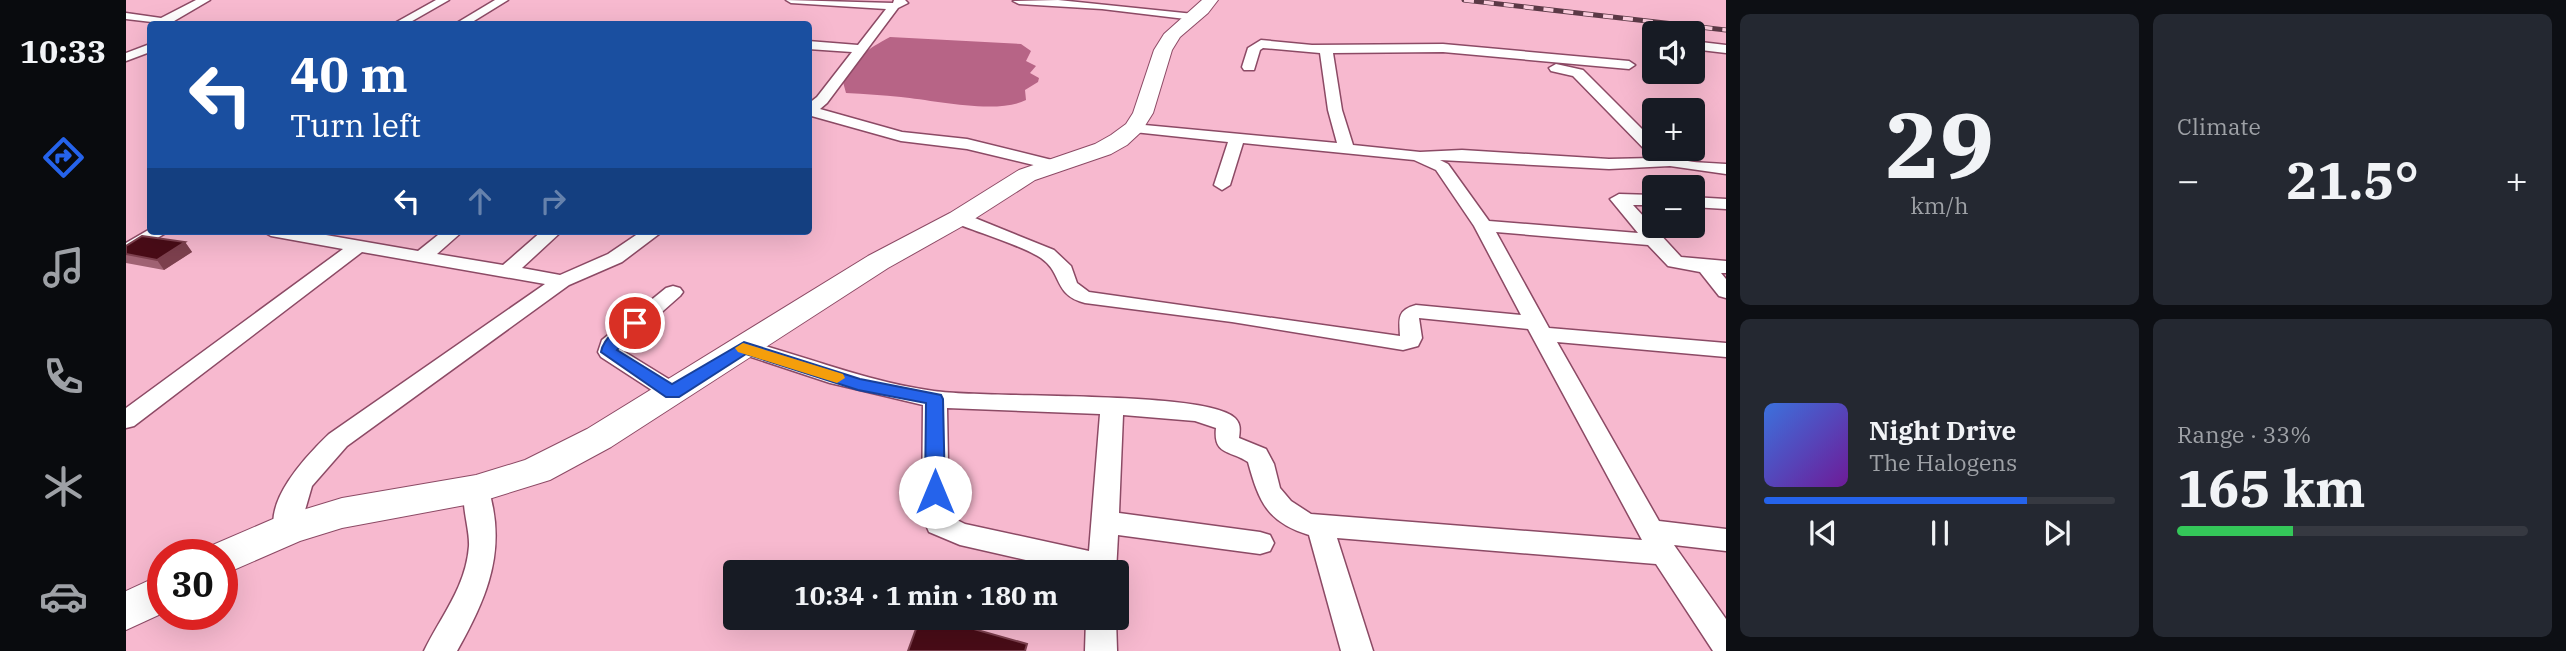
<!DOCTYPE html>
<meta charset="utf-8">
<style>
body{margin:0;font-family:"IBM Plex Serif",serif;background:#242831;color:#f1f3f6;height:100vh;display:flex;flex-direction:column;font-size:26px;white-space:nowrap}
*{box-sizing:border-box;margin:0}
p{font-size:23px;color:#9ea1a6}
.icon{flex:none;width:38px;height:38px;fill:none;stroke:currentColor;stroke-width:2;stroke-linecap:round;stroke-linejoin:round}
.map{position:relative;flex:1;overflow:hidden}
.details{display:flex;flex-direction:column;gap:14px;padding:14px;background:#0d0f14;width:840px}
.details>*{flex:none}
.top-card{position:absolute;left:21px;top:21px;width:665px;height:214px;border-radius:7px;box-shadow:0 7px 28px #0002;background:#1a4fa0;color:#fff;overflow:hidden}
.controls{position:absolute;left:1516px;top:21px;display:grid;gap:14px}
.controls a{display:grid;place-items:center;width:63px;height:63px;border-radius:7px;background:#171b24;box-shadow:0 7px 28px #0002;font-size:35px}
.speed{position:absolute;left:21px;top:539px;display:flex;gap:14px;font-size:35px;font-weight:700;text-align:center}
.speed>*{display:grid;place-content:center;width:91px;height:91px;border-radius:50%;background:#171b24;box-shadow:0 7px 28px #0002;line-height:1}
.speed .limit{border:10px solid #d22;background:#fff;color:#111}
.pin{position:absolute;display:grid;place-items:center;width:60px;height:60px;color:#fff;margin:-30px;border:4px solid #fff;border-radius:50%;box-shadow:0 2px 7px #0007}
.me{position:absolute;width:77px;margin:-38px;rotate:0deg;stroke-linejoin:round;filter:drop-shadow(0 0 5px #0008)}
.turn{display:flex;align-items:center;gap:24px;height:147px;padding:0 28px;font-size:32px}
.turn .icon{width:91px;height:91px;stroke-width:2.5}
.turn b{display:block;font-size:49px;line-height:60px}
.lanes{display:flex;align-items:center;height:66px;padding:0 28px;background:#0003;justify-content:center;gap:35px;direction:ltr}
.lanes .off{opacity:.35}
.big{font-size:52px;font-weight:700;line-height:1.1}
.details .tile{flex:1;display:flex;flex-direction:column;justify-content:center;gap:10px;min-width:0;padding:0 24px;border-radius:10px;background:#242831}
.details .dial{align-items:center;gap:0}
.dial b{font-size:91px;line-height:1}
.song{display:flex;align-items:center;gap:21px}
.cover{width:84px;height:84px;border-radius:10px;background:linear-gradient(135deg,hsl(220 70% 55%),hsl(280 70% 35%))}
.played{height:7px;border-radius:4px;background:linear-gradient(90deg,#2563eb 75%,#363941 75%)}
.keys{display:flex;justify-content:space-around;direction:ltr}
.heat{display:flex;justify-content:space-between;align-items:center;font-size:38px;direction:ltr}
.charge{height:10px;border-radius:5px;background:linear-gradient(90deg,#34c759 33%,#363941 0)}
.details .tiles{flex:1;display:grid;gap:14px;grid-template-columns:repeat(2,1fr)}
.trip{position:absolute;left:597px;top:560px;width:406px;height:70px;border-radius:7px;background:#171b24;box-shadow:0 7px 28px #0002;font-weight:700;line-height:70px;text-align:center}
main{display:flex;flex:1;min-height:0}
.dock{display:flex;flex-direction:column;width:126px;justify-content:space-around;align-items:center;background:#090b0e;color:#9ea1a6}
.dock .icon{width:49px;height:49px}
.dock .active{color:#2563eb}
.dock b{font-size:32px;color:#f1f3f6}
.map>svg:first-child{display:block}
</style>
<main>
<nav class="dock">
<b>10:33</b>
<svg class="icon active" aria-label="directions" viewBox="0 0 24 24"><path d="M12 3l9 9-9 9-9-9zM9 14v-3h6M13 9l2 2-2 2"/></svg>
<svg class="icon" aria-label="music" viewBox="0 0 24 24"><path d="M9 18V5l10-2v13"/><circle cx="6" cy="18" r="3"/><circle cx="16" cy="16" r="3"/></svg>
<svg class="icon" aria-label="phone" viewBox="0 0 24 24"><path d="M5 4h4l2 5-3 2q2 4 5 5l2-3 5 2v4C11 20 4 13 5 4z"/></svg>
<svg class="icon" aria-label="climate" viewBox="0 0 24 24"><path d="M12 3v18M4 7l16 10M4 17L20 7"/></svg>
<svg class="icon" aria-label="car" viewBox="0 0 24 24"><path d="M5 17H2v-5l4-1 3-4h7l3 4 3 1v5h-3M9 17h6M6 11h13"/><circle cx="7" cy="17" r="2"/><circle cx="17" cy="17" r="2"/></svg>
</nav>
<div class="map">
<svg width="1600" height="651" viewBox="0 0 1600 651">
<rect width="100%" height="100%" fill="#f7b9cf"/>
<!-- water -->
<path fill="#b76486" d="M764,37L895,44L905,51L900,61L910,66L904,73L913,78L912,82L899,90L900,100C871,115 807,100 775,97C757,95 739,94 720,93L717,82C728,59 741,49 764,37Z"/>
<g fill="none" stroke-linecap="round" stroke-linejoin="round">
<defs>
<g id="street">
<polygon points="70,0 84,0 43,24 0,19 0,13 35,18"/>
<polygon points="310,0 323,0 281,24 267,24"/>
<polygon points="369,0 382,0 343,24 329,24"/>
<polygon points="660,0 767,3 768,0 779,0 782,3 772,8 701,103 694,109 776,132 841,139 934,162 936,165 928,170 841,149 775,141 682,115 682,104 691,97 726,52 682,49 682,41 732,45 760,9 665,3"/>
<polygon points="932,0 1068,14 1074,17 1068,20 976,9 893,4 887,1"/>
<path d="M1135,40L1186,45L1317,44L1503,61L1509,65L1503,69L1317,52L1207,53L1216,110L1227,145L1294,152L1336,150L1483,159L1527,158L1447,76L1425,71L1423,68L1430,64L1457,70L1528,141V149H1536C1552,165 1579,162 1600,164V174L1544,166L1483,169L1314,160L1322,164L1363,221L1512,233L1484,199L1493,194L1528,195V205H1507L1555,257L1600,261V273H1595L1600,279V298L1593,296L1574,272L1542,266L1522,245L1370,232L1423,328L1600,343V357L1431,342L1533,521L1600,529V551L1548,545L1600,619V651H1587L1530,564L1211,538L1247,651H1215L1183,535C1141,522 1133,502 1122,462C1105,450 1087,456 1090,428L1069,421L997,415L993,513L1134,532L1144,535L1148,543L1144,551L1134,554L992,535L990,572H952L834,545L803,532L796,516L797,405L704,383L610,352L607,347L610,342L618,340C682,357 742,382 808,391C862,399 1080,390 1109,418C1115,424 1114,430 1113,438L1140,449L1148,464L1154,488L1165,501L1185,514L1516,540L1402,329L1293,318L1296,338L1292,346L1277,350L1106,322L959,303C927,295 937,273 915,258C895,245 850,232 827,222L824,218L827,214H839L928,250L945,266L951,283L963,292L1274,336C1273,319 1271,310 1290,305L1395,315L1348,226L1310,170L1288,160L1117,143L1104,185L1096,190L1088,185L1102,142L1008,132L1001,128L1008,124L1211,143L1202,110L1194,53L1137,48L1134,50L1128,70H1118L1116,67L1122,48ZM821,408L974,414L963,551L839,524L823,516Z"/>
<polygon points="1566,41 1600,45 1600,53 1566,49"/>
<polygon points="24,44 24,52 0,61 0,53"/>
<polygon points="1566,197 1600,199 1600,209 1566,207"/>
<polygon points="24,229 43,231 0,257 0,243"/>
<path d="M136,231H177L292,251L317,231H337L311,254L377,265L416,231H436L396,268L434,275L482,254L516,231H537L496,262L443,285L221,446L186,486L171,538L161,541L151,538C134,504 181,455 203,434L419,284L236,252L8,426L0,428V408L217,249L145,236Z"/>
<polygon points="547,286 554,288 557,292 554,296 494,349 554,386 558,392 554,398 546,400 538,398 475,357 472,352 476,340 540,288"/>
<path d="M350,479L359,482C364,490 365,499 367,508C377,561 357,605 331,651H298C315,616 340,587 343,546C344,527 332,498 341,482Z"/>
<polygon points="960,618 990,618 991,651 959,651"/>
</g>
<g id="secondary">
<polygon points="1076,0 1092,0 1082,13 1054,37 1046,50 1027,113 1015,132 1001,145 985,154 909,180 842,223 762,268 485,447 424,480 350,503 216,528 174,541 96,575 96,555 78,555 82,547 147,519 216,498 350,475 399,460 461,429 742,256 824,213 893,170 969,144 985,135 1000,124 1007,113 1028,50 1038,34"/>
<polygon points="37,574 37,613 0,630 0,591"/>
</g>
</defs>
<!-- street casing -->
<use href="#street" stroke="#8c4a65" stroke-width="3"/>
<!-- secondary casing -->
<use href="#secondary" stroke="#8c4a65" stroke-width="2"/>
<!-- street -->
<use href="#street" fill="#fff" fill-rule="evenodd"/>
<!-- secondary -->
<use href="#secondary" fill="#fff" fill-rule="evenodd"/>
<defs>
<polyline id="rail" points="1338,0 1600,30"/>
</defs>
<!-- rail casing -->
<use href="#rail" stroke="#5b3946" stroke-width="5"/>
<!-- rail -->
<use href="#rail" stroke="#facbdc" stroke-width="3.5" stroke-dasharray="10" stroke-linecap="butt"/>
</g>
<!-- wall -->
<polygon fill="#a06273" points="59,242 66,252 38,270 0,263 0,246"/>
<!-- shaded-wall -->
<polygon fill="#7d404e" points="59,242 66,252 38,270 31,260"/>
<!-- building -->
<g fill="#490c17" stroke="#7d404e" stroke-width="2">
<polygon points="16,236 59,242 31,260 0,254 0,246"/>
<polygon points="794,618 809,618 901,644 899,651 782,651"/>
</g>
<!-- route -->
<path fill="#2563eb" stroke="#184099" stroke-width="2" d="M509,318L517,323L491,350L546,384L618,342L734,379L815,395L817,399L819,492L816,498L809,500L802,498L799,492L800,403L732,390L620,354L553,397H540L475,352C477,338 497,322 509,318Z"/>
<!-- slow -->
<polygon fill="#f59e0b" points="617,343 717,374 719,378 711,383 612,352 609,348"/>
</svg>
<div class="controls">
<a><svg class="icon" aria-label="sound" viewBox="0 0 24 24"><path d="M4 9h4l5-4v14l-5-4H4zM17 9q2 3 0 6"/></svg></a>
<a>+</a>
<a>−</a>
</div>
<div class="speed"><div class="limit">30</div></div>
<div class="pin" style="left:509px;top:323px;background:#d93025"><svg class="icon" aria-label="arrive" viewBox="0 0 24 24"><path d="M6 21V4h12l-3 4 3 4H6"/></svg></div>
<svg class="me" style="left:809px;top:492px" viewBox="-20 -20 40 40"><circle r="19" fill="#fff"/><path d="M0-13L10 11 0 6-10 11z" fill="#2563eb"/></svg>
<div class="trip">10:34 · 1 min · 180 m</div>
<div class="top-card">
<div class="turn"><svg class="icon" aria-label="left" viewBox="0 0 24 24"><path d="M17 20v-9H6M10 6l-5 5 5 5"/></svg><div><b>40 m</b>Turn left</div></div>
<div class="lanes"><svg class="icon" aria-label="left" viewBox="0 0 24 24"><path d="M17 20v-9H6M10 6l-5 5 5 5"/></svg><svg class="icon off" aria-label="ahead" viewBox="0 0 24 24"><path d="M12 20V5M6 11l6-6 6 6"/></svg><svg class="icon off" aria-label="right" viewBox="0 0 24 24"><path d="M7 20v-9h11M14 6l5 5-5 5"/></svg></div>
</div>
</div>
<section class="details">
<div class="tiles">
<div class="tile dial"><b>29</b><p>km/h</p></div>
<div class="tile"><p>Climate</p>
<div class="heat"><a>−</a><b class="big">21.5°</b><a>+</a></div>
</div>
<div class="tile">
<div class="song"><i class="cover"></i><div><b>Night Drive</b><p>The Halogens</p></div></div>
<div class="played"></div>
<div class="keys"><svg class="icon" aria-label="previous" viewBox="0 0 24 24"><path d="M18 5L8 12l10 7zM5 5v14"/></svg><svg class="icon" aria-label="pause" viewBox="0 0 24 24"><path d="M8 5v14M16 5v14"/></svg><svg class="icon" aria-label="next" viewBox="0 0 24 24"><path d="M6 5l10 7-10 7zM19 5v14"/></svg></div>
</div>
<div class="tile"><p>Range · 33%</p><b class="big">165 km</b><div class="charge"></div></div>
</div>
</section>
</main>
